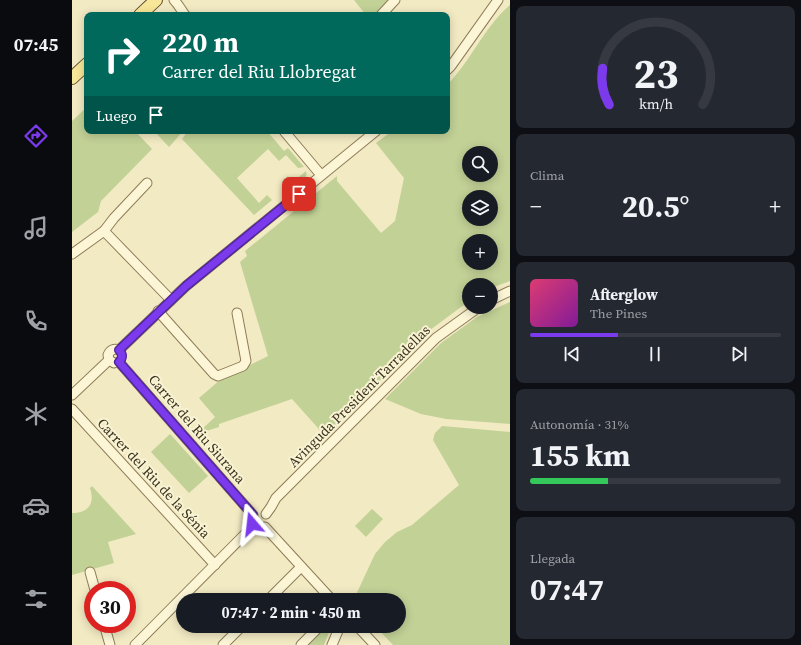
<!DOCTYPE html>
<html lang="es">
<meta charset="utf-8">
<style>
body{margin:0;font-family:"Source Serif 4",serif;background:#242831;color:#f1f3f6;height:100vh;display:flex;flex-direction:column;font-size:15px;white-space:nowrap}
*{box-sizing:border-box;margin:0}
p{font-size:13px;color:#9ea1a6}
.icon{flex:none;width:22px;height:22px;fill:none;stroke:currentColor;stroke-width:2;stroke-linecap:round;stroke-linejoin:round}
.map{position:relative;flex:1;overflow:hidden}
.sheet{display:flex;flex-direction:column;gap:6px;padding:6px;background:#0d0f14;width:291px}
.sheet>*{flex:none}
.hud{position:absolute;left:12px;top:12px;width:366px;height:122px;border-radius:8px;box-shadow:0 2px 10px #0003;background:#00695c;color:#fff;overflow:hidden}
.fabs{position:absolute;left:390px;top:146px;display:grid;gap:8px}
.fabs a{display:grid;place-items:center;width:36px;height:36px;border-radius:50%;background:#171b24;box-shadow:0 2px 10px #0003;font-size:20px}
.speed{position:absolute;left:12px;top:581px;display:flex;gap:8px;font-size:20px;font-weight:700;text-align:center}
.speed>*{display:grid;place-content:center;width:52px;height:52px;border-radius:50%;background:#171b24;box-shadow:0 2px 10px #0003;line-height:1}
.speed .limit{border:6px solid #d22;background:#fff;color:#111}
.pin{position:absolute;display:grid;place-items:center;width:34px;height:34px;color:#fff;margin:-17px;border-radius:8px;box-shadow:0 2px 6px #0006}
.me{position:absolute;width:44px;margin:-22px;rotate:343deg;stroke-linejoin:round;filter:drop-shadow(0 0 3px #0008)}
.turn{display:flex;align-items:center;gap:14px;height:84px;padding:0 12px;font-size:18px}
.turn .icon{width:52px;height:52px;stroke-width:2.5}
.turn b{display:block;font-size:28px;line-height:34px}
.then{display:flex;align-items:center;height:38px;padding:0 12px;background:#0003;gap:8px;font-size:15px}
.big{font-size:30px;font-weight:700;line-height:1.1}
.sheet .tile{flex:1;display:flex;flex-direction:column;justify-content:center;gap:6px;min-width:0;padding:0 14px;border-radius:8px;background:#242831}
.sheet .dial{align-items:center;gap:0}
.dial svg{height:104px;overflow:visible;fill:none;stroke:#363941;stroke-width:7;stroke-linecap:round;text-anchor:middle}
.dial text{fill:#f1f3f6;stroke:none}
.song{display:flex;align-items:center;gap:12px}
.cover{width:48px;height:48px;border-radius:6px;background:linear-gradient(135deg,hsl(340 70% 55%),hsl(290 70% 35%))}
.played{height:4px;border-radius:2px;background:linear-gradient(90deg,#7c3aed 35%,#363941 35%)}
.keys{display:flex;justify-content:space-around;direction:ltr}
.heat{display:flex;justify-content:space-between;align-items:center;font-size:22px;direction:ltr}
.charge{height:6px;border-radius:3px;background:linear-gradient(90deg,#34c759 31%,#363941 0)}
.trip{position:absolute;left:104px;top:593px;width:230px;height:40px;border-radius:20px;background:#171b24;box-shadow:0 2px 10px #0003;font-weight:700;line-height:40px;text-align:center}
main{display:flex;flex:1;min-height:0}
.tabs{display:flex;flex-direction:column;width:72px;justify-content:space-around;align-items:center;background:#090b0e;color:#9ea1a6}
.tabs .icon{width:28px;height:28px}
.tabs .active{color:#7c3aed}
.tabs b{font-size:18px;color:#f1f3f6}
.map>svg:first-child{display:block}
</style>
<main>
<nav class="tabs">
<b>07:45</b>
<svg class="icon active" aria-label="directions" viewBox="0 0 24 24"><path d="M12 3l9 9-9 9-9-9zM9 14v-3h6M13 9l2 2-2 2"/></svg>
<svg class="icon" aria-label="music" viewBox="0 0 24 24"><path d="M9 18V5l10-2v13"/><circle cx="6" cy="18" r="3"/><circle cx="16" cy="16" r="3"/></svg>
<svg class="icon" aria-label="phone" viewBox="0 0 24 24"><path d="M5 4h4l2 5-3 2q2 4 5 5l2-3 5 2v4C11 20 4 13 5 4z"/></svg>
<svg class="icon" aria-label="climate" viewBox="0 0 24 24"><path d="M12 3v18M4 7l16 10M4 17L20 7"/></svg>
<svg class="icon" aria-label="car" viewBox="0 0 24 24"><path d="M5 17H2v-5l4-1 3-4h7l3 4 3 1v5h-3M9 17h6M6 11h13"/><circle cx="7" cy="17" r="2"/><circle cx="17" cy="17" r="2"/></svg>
<svg class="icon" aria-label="filters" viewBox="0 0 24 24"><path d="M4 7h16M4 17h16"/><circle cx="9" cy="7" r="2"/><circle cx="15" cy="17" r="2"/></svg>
</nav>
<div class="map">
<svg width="438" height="645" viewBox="0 0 438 645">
<rect width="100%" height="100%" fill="#f2eac3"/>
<!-- green -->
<g fill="#c2d196" fill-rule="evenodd">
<polygon points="282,0 317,0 304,15 294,15"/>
<path d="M438,5V281L419,288V285H397V302L389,307L354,333L254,437L220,399L147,424V427L128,433L127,432L143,417L127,398L148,380L196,356L168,262L175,256L173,251L265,176V181L309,233L323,221L332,178L304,143L320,131H375V85C399,61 412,27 438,5ZM397,153H419V175H397ZM397,197H419V219H397ZM397,241H419V263H397Z"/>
<polygon points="15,107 15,131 63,131 80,149 29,201 26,212 0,232 0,121"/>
<polygon points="82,131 111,131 105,138 97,147"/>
<polygon points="116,131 195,131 212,151 216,148 232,167 226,168 214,155 207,161 196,149 165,178 187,203 195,195 200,200 182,215 110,139"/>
<path d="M234,171C237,180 225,186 219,191L210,182L216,176L221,182Z"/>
<polygon points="438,302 438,424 374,419 349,414 313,399 369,343 405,317"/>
<polygon points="370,426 438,432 438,645 321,645 303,626 327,626 327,600 282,600 282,599 303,554 313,542 325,532 340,525 387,485 361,440 363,433"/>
<polygon points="98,434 136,476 117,493 79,452"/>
<path d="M20,486L64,534L36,542L42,563L0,575V513C17,513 23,503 18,488Z"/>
<polygon points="300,509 311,519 294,537 283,526"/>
<polygon points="252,626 258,626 258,630 252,645 233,645"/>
</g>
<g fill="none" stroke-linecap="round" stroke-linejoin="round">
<defs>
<g id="minor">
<path d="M102,0C107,5 109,10 113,15"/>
<polyline points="309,15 323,0"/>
<polyline points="375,70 379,66 426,0"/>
<polyline points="212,131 249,175"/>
<polyline points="32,231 99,300"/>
<polyline points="0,254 32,231 42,218 75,183"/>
<polyline points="419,300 438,291"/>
<polyline points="86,311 142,374 146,376 171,366 174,361 165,313"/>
<polyline points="47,350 114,286 304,131"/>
<polyline points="47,362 181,515"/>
<path d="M42,363L37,360L36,355C38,350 42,348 47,350"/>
<polyline points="0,395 37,360"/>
<polyline points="0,409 143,565"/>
<polyline points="194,514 199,507 204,498 364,338 407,307"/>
<polyline points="193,527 260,600"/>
<polyline points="18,572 23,590"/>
<polyline points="196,600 229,567"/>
<polyline points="32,624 38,645"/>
<polyline points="285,626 303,645"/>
<polyline points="63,645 181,526"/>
<polyline points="151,645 170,626"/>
<polyline points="229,645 248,626"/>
<polyline points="260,645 268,626"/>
</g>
<g id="major">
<polyline points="68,15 84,0"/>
<polyline points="0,78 15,64"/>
</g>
</defs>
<!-- minor casing -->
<use href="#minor" stroke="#8e7c58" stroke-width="11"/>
<!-- major casing -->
<use href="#major" stroke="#5b492c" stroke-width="14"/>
<!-- minor -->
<use href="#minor" stroke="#fcf6d7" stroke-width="9"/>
<!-- major -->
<use href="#major" stroke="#f8e798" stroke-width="12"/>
</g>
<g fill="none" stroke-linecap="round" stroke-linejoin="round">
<defs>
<path id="route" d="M180,524L179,519L181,515L47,362C51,358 51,354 47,350L114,286L227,194"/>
</defs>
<!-- route casing -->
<use href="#route" stroke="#51269a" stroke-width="10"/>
<!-- route -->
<use href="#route" stroke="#7c3aed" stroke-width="7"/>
</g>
<g text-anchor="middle" stroke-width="4" stroke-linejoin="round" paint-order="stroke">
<!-- street labels -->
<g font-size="14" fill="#3c311d" stroke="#f8f3d3">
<text transform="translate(287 396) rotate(-45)" y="5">Avinguda President Tarradellas</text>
<text transform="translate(125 429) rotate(49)" y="5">Carrer del Riu Siurana</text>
<text transform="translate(82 478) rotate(47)" y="5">Carrer del Riu de la Sénia</text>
</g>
</g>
</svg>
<div class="fabs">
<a><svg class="icon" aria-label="search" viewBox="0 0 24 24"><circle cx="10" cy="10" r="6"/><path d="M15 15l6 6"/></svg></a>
<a><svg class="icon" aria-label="layers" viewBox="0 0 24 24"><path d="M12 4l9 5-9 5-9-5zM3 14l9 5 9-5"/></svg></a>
<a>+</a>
<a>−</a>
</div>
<div class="speed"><div class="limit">30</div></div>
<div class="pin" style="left:227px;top:194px;background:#d93025"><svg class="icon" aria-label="arrive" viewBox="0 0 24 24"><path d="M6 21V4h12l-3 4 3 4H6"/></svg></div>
<svg class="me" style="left:180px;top:524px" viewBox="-20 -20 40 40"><path d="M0-17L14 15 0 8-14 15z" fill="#7c3aed" stroke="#fff" stroke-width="4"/></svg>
<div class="trip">07:47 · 2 min · 450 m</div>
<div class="hud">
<div class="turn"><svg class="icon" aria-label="right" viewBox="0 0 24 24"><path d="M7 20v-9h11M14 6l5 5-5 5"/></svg><div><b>220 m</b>Carrer del Riu Llobregat</div></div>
<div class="then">Luego<svg class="icon" aria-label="arrive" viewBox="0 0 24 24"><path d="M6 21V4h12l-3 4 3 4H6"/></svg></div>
</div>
</div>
<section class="sheet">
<div class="tile dial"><svg viewBox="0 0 100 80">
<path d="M14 69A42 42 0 1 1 86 69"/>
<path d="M14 69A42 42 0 0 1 9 41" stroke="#7c3aed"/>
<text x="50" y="56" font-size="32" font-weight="700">23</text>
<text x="50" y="72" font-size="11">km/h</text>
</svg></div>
<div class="tile"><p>Clima</p>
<div class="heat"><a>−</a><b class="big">20.5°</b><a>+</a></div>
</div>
<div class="tile">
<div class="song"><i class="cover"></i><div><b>Afterglow</b><p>The Pines</p></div></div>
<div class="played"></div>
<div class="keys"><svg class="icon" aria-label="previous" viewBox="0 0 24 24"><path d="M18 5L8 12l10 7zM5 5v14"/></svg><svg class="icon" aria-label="pause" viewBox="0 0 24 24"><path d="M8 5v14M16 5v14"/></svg><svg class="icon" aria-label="next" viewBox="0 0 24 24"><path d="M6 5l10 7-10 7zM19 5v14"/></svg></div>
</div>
<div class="tile"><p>Autonomía · 31%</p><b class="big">155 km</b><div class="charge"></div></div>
<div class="tile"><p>Llegada</p><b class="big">07:47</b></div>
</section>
</main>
